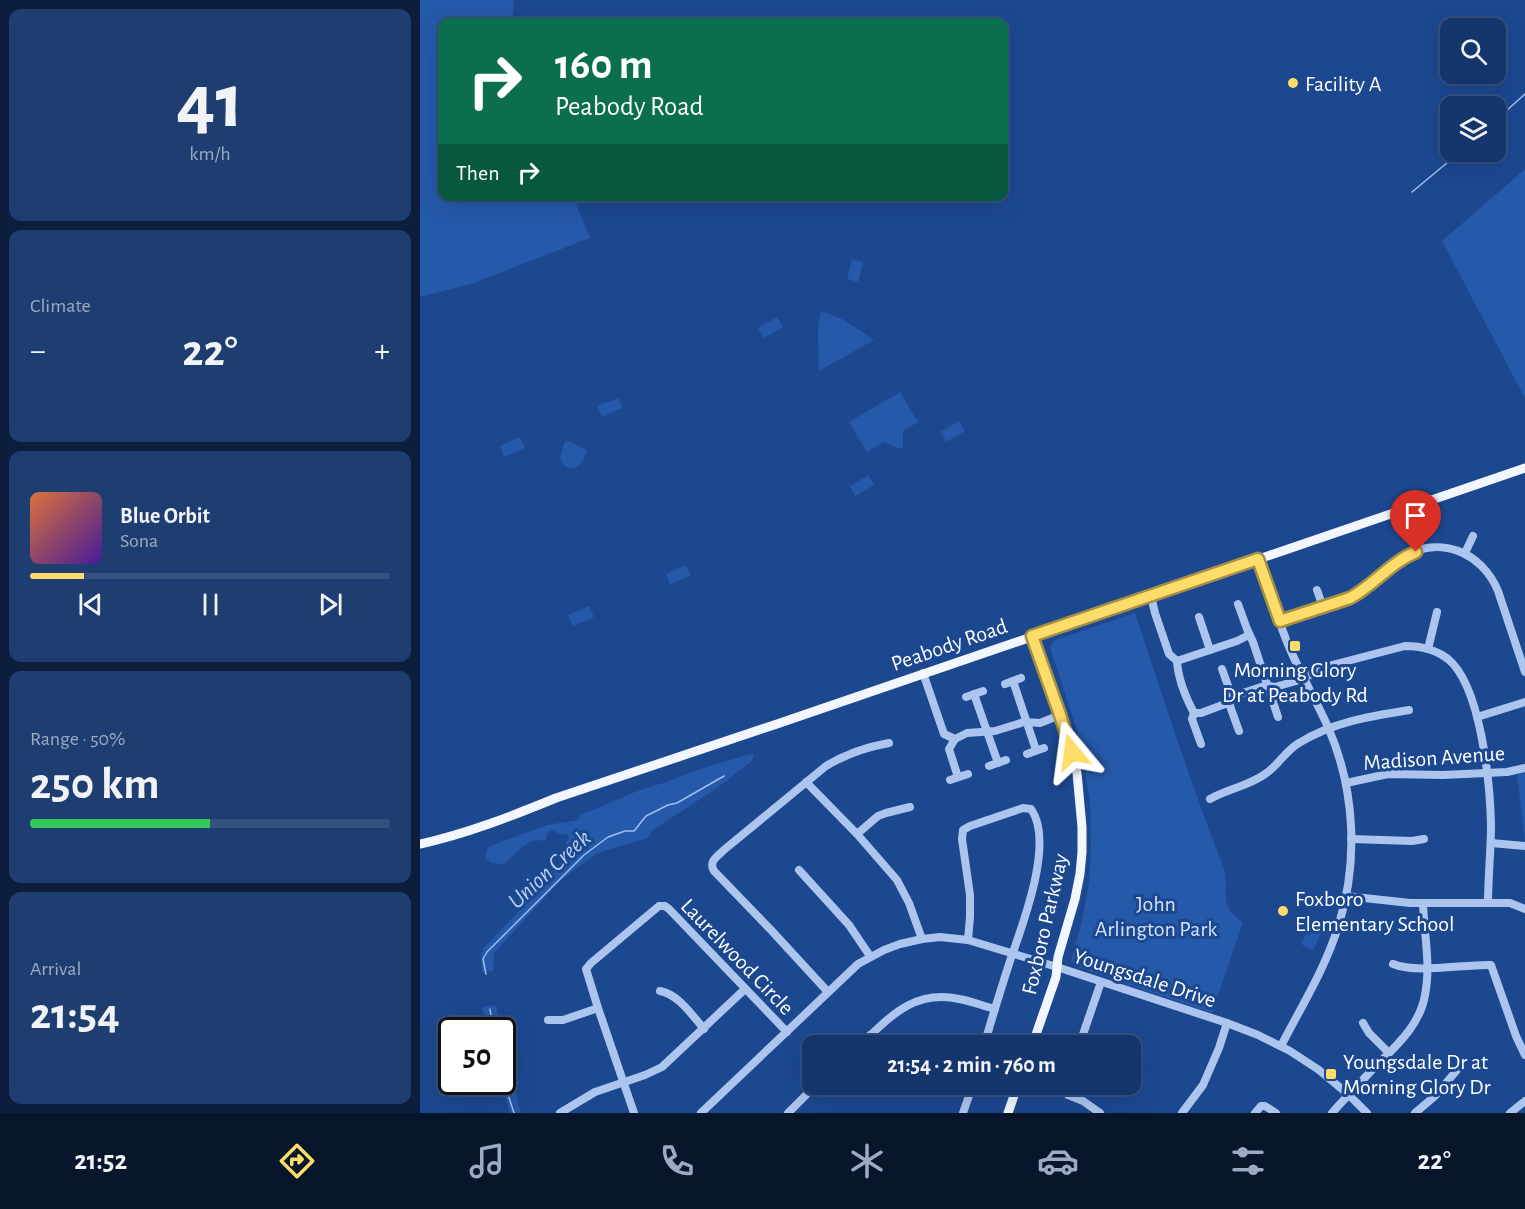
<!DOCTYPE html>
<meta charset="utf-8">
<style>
body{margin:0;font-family:"Alegreya Sans",sans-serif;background:#1e3e72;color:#f1f3f6;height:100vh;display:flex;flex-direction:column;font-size:22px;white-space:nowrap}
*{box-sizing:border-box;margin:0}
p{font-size:20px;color:#9dabc2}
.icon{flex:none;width:33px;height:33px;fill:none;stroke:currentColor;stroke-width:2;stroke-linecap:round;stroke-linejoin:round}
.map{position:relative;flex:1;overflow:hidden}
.side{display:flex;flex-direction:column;gap:9px;padding:9px;background:#0c1e3b;width:420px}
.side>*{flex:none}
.top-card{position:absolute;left:18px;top:18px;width:570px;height:183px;border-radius:12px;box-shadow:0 6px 24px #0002,0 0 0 2px #34507f;background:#0b6e4f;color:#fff;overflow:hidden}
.controls{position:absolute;left:1020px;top:18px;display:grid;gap:12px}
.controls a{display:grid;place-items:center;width:66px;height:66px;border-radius:12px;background:#15366c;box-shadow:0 6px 24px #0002,0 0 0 2px #34507f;font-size:30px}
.speed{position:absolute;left:18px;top:1017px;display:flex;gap:12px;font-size:30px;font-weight:700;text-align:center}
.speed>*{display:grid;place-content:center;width:78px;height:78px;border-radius:50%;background:#15366c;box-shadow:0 6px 24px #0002,0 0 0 2px #34507f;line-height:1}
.speed .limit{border:3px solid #111;border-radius:9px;background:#fff;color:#111}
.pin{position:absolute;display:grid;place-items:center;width:51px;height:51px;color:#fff;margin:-62px -26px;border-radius:50% 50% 50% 0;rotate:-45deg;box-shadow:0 0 6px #0007}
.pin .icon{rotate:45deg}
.me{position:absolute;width:66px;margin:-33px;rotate:344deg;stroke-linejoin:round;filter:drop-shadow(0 0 4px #0008)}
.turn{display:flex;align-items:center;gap:21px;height:126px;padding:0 18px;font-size:27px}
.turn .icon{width:78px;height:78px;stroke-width:2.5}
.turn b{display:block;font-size:42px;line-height:51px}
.then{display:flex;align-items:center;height:57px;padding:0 18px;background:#0003;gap:12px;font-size:22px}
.big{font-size:45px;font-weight:700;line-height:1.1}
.side .card{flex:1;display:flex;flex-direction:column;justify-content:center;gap:9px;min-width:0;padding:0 21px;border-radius:12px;background:#1e3e72}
.side .dial{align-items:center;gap:0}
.dial b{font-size:78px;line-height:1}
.song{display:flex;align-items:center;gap:18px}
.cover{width:72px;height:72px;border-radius:9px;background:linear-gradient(135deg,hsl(20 70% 55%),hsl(260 70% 35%))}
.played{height:6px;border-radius:3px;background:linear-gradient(90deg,#fedc69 15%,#34507f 15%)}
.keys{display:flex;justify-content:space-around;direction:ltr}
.heat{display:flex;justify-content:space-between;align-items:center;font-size:33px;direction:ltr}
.charge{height:9px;border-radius:4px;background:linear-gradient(90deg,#34c759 50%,#34507f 0)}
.trip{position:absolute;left:382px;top:1035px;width:339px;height:60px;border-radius:12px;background:#15366c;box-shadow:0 6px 24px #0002,0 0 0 2px #34507f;font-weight:700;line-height:60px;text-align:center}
.menu{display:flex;height:96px;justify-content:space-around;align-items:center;background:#08162b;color:#9dabc2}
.menu .icon{width:42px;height:42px}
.menu .current{color:#fedc69}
.menu b{font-size:27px;color:#f1f3f6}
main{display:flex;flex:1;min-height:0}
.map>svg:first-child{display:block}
</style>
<main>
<section class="side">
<div class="card dial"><b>41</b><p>km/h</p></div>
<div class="card"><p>Climate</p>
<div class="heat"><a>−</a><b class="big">22°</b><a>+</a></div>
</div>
<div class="card">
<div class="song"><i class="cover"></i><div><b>Blue Orbit</b><p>Sona</p></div></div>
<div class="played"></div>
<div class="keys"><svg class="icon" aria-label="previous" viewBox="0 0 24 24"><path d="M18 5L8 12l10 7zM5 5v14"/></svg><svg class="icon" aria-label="pause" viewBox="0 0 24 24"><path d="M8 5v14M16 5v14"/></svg><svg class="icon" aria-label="next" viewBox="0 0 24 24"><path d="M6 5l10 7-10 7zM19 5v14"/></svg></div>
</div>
<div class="card"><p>Range · 50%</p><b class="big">250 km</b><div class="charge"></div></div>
<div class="card"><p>Arrival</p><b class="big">21:54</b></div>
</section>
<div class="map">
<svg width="1105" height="1113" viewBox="0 0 1105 1113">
<rect width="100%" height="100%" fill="#1c4890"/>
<!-- green -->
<g fill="#2559a9">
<polygon points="0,0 94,0 92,22 22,22 22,196 153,197 170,238 51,284 0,297"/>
<polygon points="1105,169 1105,398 1022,241"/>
<polygon points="432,259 443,262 438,282 427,279"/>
<polygon points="404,312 424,320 454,340 399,371 398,333 400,313"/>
<polygon points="357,317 363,327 344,338 338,328"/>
<polygon points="480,392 498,422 483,431 483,447 480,449 464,442 447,452 429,422"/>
<polygon points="198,398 202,408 182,417 177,406"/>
<polygon points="539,421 545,431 526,442 520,432"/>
<polygon points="100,437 105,448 84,457 80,446"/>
<path d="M148,441L167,450C164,466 148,478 140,458L145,442Z"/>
<polygon points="449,475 454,485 435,496 430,486"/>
<polygon points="266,565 271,576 250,584 246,574"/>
<polygon points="169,606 174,617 153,626 148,615"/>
<path d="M715,613C743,697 770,782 803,866C812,890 795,905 823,922L792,1013L657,967L651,961L661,925L669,883L671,846L670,803L661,743L630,647L635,640Z"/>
<polygon points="330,754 334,755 332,761 297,788 233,830 228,838 177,853 154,870 139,882 74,953 73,971 62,972 61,955 63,949 115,894 127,876 149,854 146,844 149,837 147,834 143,835 131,830 126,835 126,840 111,841 101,848 84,864 72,863 65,858 68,847 127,825 158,820 160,815 220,790 243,783 277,770"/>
<polygon points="1105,773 1105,842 1097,774"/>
<polygon points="893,919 905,925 893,950 881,944"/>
<polygon points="76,1005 80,1030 68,1030 62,1007"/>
<polygon points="83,1043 101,1113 90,1113 81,1082 82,1082"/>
</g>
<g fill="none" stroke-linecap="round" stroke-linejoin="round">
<!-- stream -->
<g stroke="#9ebff0" stroke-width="1.5">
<polyline points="1076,120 1105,94"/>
<polyline points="992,192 1040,152"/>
<polyline points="66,974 63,959 67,952 164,855 188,837 205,831 214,831 226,816 248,805 257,803 304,776"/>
<polyline points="70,1009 73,1030"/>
<polyline points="82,1076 94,1113"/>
</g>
<!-- minor -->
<g stroke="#abc5ee" stroke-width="8">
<polyline points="1045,553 1053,536"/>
<path d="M838,559C850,588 857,620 870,649C881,675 896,700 908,727C935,789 939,862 918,927C905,969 881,1007 861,1046"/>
<polyline points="897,590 903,607"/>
<polyline points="731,596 735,613 749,654 757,661"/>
<polyline points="818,604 827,629 833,642 858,717"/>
<polyline points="779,617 790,650"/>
<path d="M860,621L930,598C949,587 964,570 982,558C1019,534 1062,552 1078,591L1105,672"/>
<polyline points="1008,649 1017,612"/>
<path d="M757,661C758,678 766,698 774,713L772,719L781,744"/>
<polyline points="757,661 817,641 829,635"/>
<polyline points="802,669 811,694 810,706 819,731"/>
<polyline points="503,673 524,734 535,739 529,749 538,777"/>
<polyline points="593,681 616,750"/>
<polyline points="585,684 601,678"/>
<polyline points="554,694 578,763"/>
<polyline points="546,697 563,691"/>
<path d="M774,713H781L805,704L817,695L841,687L848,686L855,687L876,681L912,665L985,646C1000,646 1015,649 1028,659C1061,686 1070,783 1071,825C1071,851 1068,877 1068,903"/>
<polyline points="1057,717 1105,702"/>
<polyline points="535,739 547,733 575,731 604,722 620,723 640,715"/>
<polyline points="607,754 624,748"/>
<polyline points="569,766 586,760"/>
<polyline points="530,780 548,774"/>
<polyline points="386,782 437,834 477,880 489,903 502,939"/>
<polyline points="926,783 968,774 1023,775 1066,773 1087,772 1105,768"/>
<path d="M790,799C807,789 829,786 845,774C858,766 865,751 879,743C912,722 951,716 989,710"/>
<polyline points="437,834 458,816 466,813 490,807"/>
<polyline points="931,839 992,841 1004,839"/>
<polyline points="1071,843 1105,846"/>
<polyline points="379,870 429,925 450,956"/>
<polyline points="926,896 990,903 1090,903 1105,909"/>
<path d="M548,940L550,917V895L542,839L543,830L550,826L603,808L611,809C635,842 602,926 590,961C581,989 572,1017 564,1046"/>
<path d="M973,964C997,974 1044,964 1071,965L1096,1036L1105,1055"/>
<path d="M240,991C258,994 272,1015 284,1029"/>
<path d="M408,992L351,930L294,871C288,861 298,856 305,849L406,766C426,754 446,747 469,743"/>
<polyline points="128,1020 143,1020 178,1008"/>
<polyline points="943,1023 949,1033 969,1053"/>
<polyline points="450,1035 459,1046"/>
<polyline points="662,1038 684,1046"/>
<path d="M439,1046C469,1018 493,989 539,999C551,1001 563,1006 575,1009"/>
<polyline points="659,1046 681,982"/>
<polyline points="711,1056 718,1063"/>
<polyline points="645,1084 644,1089 648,1095 663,1101 680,1113"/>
<polyline points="140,1113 175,1092 225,1075 242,1067 325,989"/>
<polyline points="214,1113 178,1008 166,969 171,963 239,906 245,906 249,909 367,1032"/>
<polyline points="281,1113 438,964 464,950 480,944 502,939 520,937 548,940 637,967 807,1023 838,1035 870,1051 899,1070 929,1095 947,1113"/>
<polyline points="368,1113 397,1084"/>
<polyline points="543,1113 553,1084"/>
<polyline points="762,1113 783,1085 799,1048 807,1023"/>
<polyline points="835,1113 841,1106 845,1106 856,1113"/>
<path d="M912,1113C925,1098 939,1084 953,1069C974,1048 1000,1026 1005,995C1011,965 1004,933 1003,903"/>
<polyline points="995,1113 1015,1096 1037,1070"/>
<polyline points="1090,1113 1105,1101"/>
</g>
<!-- major -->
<g stroke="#f2f7ff" stroke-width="9">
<path d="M0,844C46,834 92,816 136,798L357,724L1105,468"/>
<polyline points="612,1046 636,977 638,957 655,899 660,874 662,852 662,827 657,773 649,740 612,636"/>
<polyline points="588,1113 598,1084"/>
</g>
</g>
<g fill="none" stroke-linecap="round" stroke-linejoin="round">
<defs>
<path id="route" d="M652,752L640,715L612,636L838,559L860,621L930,598C954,585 971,562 996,552"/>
</defs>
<!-- route casing -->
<use href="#route" stroke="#a58f44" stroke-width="15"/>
<!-- route -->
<use href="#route" stroke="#fedc69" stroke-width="10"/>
</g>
<!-- markers -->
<g fill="#fedc69" stroke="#1c4890" stroke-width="2">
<circle cx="873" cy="83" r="6"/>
<rect x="869" y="640" width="12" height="12" rx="3"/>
<circle cx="863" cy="911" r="6"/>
<rect x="905" y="1068" width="12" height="12" rx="3"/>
</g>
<g text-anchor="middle" stroke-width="6" stroke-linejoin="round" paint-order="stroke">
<!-- poi labels -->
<g font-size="22" fill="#fff" stroke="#1c4890" text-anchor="start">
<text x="885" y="91">Facility A</text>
<text x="875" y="677" text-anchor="middle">Morning Glory<tspan x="875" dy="25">Dr at Peabody Rd</tspan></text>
<text x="875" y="906">Foxboro<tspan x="875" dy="25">Elementary School</tspan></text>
<text x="923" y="1069">Youngsdale Dr at<tspan x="923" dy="25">Morning Glory Dr</tspan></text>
</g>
<!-- street labels -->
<g font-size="22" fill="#fff" stroke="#1c4890">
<text transform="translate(529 644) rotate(-19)" y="8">Peabody Road</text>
<text transform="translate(1014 757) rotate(-4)" y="8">Madison Avenue</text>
<text transform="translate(624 924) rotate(-77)" y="8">Foxboro Parkway</text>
<text transform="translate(318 956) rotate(46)" y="8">Laurelwood Circle</text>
<text transform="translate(725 977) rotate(18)" y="8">Youngsdale Drive</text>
</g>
<!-- park labels -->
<g font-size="22" fill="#d1e1fa" stroke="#1c4890">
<text x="736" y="911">John<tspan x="736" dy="25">Arlington Park</tspan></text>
</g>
<!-- water labels -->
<g font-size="24" font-style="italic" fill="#b7d0f5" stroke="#1c4890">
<text transform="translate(129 869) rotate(-43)" y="8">Union Creek</text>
</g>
</g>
</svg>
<div class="controls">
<a><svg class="icon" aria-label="search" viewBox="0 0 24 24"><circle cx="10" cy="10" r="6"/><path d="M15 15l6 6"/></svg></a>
<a><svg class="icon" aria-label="layers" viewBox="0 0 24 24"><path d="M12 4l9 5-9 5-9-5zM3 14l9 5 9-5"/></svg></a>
</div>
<div class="speed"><div class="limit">50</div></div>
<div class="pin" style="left:996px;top:552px;background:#d93025"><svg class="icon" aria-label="arrive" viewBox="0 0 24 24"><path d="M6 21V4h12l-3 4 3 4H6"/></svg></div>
<svg class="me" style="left:652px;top:752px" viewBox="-20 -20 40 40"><path d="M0-17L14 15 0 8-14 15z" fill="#fedc69" stroke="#fff" stroke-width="4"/></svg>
<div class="trip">21:54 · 2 min · 760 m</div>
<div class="top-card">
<div class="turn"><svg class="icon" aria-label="right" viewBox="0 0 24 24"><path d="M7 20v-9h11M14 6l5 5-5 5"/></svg><div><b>160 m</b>Peabody Road</div></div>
<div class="then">Then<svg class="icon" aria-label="right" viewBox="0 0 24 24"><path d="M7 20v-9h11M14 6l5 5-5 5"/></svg></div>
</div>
</div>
</main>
<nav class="menu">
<b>21:52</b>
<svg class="icon current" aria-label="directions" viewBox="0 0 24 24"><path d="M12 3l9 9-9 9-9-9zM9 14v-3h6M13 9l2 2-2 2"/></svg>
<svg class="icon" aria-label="music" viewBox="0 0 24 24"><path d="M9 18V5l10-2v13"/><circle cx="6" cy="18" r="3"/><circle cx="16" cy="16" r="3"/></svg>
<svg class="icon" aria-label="phone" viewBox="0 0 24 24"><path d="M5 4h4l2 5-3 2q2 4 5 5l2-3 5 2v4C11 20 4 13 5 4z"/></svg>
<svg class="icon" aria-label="climate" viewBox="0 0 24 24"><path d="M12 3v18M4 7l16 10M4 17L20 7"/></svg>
<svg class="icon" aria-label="car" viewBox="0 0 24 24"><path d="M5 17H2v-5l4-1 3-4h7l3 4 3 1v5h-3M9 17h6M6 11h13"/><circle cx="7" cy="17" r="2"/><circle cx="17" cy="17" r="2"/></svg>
<svg class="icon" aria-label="filters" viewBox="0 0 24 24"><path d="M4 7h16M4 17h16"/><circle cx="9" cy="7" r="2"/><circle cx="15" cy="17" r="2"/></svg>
<b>22°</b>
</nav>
